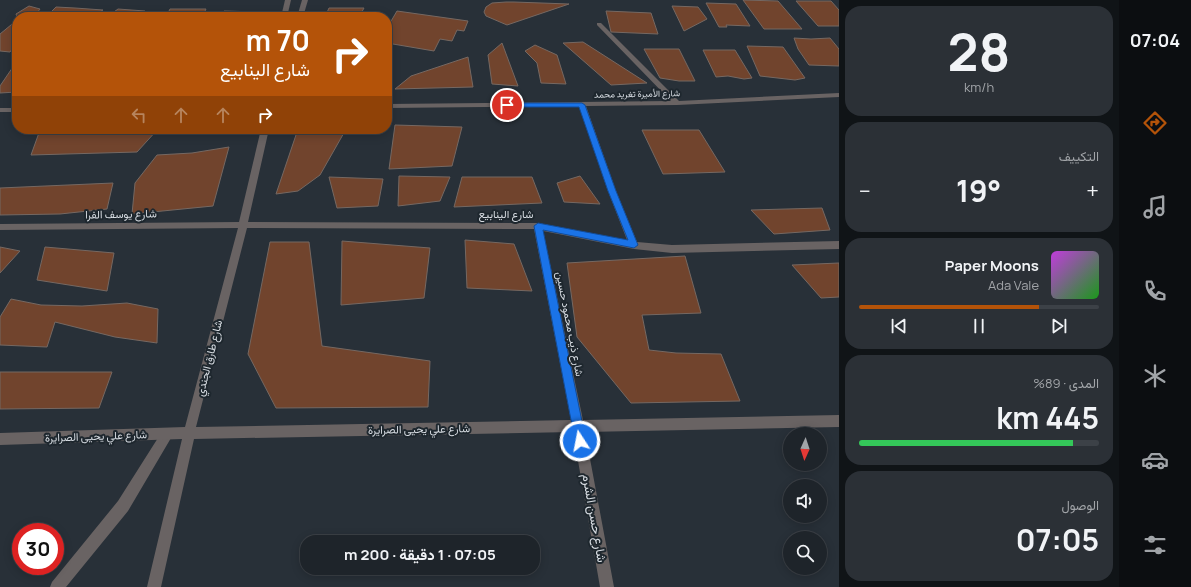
<!DOCTYPE html>
<html lang="ar">
<meta charset="utf-8">
<style>
body{margin:0;font-family:Manrope,Vazirmatn,sans-serif;background:#2b3036;color:#f1f3f6;direction:rtl;height:100vh;display:flex;flex-direction:column;font-size:15px;white-space:nowrap}
*{box-sizing:border-box;margin:0}
p{font-size:13px;color:#a1a4a8}
.icon{flex:none;width:22px;height:22px;fill:none;stroke:currentColor;stroke-width:2;stroke-linecap:round;stroke-linejoin:round}
.map{position:relative;flex:1;overflow:hidden;direction:ltr}
.side{display:flex;flex-direction:column;gap:6px;padding:6px;background:#101417;width:280px}
.side>*{flex:none}
.guide{position:absolute;left:12px;top:12px;width:380px;height:122px;border-radius:16px;box-shadow:0 2px 10px #0003,0 0 0 1px #3c4147;direction:rtl;background:#b45309;color:#fff;overflow:hidden}
.needle{width:26px;rotate:183deg}
.fabs{position:absolute;left:783px;top:427px;display:grid;gap:8px}
.fabs a{display:grid;place-items:center;width:44px;height:44px;border-radius:50%;background:#1e242a;box-shadow:0 2px 10px #0003,0 0 0 1px #3c4147;font-size:20px}
.speed{position:absolute;left:12px;top:523px;display:flex;gap:8px;font-size:20px;font-weight:700;text-align:center}
.speed>*{display:grid;place-content:center;width:52px;height:52px;border-radius:50%;background:#1e242a;box-shadow:0 2px 10px #0003,0 0 0 1px #3c4147;line-height:1}
.speed .limit{border:6px solid #d22;background:#fff;color:#111}
.pin{position:absolute;display:grid;place-items:center;width:34px;height:34px;color:#fff;margin:-17px;border:2px solid #fff;border-radius:50%;box-shadow:0 1px 4px #0007}
.me{position:absolute;width:44px;margin:-22px;rotate:349deg;stroke-linejoin:round;filter:drop-shadow(0 0 3px #0008)}
.turn{display:flex;align-items:center;gap:14px;height:84px;padding:0 16px;font-size:18px}
.turn .icon{width:52px;height:52px;stroke-width:2.5}
.turn b{display:block;font-size:28px;line-height:34px}
.lanes{display:flex;align-items:center;height:38px;padding:0 16px;background:#0003;justify-content:center;gap:20px;direction:ltr}
.lanes .off{opacity:.35}
.big{font-size:30px;font-weight:700;line-height:1.1}
.side .card{flex:1;display:flex;flex-direction:column;justify-content:center;gap:6px;min-width:0;padding:0 14px;border-radius:16px;background:#2b3036}
.side .dial{align-items:center;gap:0}
.dial b{font-size:52px;line-height:1}
.song{display:flex;align-items:center;gap:12px}
.cover{width:48px;height:48px;border-radius:6px;background:linear-gradient(135deg,hsl(290 70% 55%),hsl(120 70% 35%))}
.played{height:4px;border-radius:2px;background:linear-gradient(90deg,#b45309 75%,#3c4147 75%)}
.keys{display:flex;justify-content:space-around;direction:ltr}
.heat{display:flex;justify-content:space-between;align-items:center;font-size:22px;direction:ltr}
.charge{height:6px;border-radius:3px;background:linear-gradient(90deg,#34c759 89%,#3c4147 0)}
.trip{position:absolute;left:300px;top:535px;width:240px;height:40px;border-radius:16px;background:#1e242a;box-shadow:0 2px 10px #0003,0 0 0 1px #3c4147;font-weight:700;line-height:40px;text-align:center;direction:rtl}
main{display:flex;flex:1;min-height:0}
.dock{display:flex;flex-direction:column;width:72px;justify-content:space-around;align-items:center;background:#0c0e11;color:#a1a4a8}
.dock .icon{width:28px;height:28px}
.dock .selected{color:#b45309}
.dock b{font-size:18px;color:#f1f3f6}
.map>svg:first-child{display:block}
</style>
<main>
<nav class="dock">
<b>07:04</b>
<svg class="icon selected" aria-label="directions" viewBox="0 0 24 24"><path d="M12 3l9 9-9 9-9-9zM9 14v-3h6M13 9l2 2-2 2"/></svg>
<svg class="icon" aria-label="music" viewBox="0 0 24 24"><path d="M9 18V5l10-2v13"/><circle cx="6" cy="18" r="3"/><circle cx="16" cy="16" r="3"/></svg>
<svg class="icon" aria-label="phone" viewBox="0 0 24 24"><path d="M5 4h4l2 5-3 2q2 4 5 5l2-3 5 2v4C11 20 4 13 5 4z"/></svg>
<svg class="icon" aria-label="climate" viewBox="0 0 24 24"><path d="M12 3v18M4 7l16 10M4 17L20 7"/></svg>
<svg class="icon" aria-label="car" viewBox="0 0 24 24"><path d="M5 17H2v-5l4-1 3-4h7l3 4 3 1v5h-3M9 17h6M6 11h13"/><circle cx="7" cy="17" r="2"/><circle cx="17" cy="17" r="2"/></svg>
<svg class="icon" aria-label="filters" viewBox="0 0 24 24"><path d="M4 7h16M4 17h16"/><circle cx="9" cy="7" r="2"/><circle cx="15" cy="17" r="2"/></svg>
</nav>
<section class="side">
<div class="card dial"><b>28</b><p>km/h</p></div>
<div class="card"><p>التكييف</p>
<div class="heat"><a>−</a><b class="big">19°</b><a>+</a></div>
</div>
<div class="card">
<div class="song"><i class="cover"></i><div><b>Paper Moons</b><p>Ada Vale</p></div></div>
<div class="played"></div>
<div class="keys"><svg class="icon" aria-label="previous" viewBox="0 0 24 24"><path d="M18 5L8 12l10 7zM5 5v14"/></svg><svg class="icon" aria-label="pause" viewBox="0 0 24 24"><path d="M8 5v14M16 5v14"/></svg><svg class="icon" aria-label="next" viewBox="0 0 24 24"><path d="M6 5l10 7-10 7zM19 5v14"/></svg></div>
</div>
<div class="card"><p>المدى · 89%</p><b class="big">445 km</b><div class="charge"></div></div>
<div class="card"><p>الوصول</p><b class="big">07:05</b></div>
</section>
<div class="map">
<svg width="839" height="587" viewBox="0 0 839 587">
<rect width="100%" height="100%" fill="#283038"/>
<!-- building -->
<g fill="#71442d" stroke="#756862">
<polygon points="743,0 778,1 802,29 764,29"/>
<polygon points="796,1 831,1 839,10 839,26 818,26"/>
<polygon points="506,2 514,2 569,4 507,25 486,16 484,12 486,7 492,3"/>
<polygon points="706,3 736,4 750,26 726,25 727,27 719,27"/>
<polygon points="29,6 40,9 34,17 17,17 16,14"/>
<polygon points="672,6 698,7 707,19 684,31"/>
<polygon points="56,7 75,8 103,10 91,17 46,17"/>
<polygon points="329,8 364,8 359,17 325,17"/>
<polygon points="118,9 145,11 143,17 107,17"/>
<polygon points="170,9 206,9 202,17 166,17"/>
<polygon points="224,11 258,12 257,17 221,17"/>
<polygon points="397,11 468,21 464,31 457,30 452,41 440,39 434,51 387,43 387,28"/>
<polygon points="606,11 651,13 658,34 611,32"/>
<polygon points="17,20 17,42 10,52 0,51 0,34"/>
<polygon points="794,38 811,39 830,38 839,49 839,66 809,65 798,49"/>
<polygon points="583,42 647,83 611,85 563,43"/>
<polygon points="502,43 518,86 492,84 488,55"/>
<polygon points="535,45 557,55 566,84 541,83 537,63 525,51"/>
<polygon points="747,46 783,47 805,78 795,80 760,76"/>
<polygon points="644,49 679,49 695,81 679,81 660,78"/>
<polygon points="703,50 735,50 752,78 744,79 728,76 716,77"/>
<polygon points="468,57 473,87 395,89 411,76"/>
<polygon points="17,61 17,92 0,93 0,86"/>
<polygon points="395,125 462,127 452,166 389,169"/>
<polygon points="158,129 137,152 31,155 40,130"/>
<polygon points="298,129 345,131 320,175 298,191 276,194"/>
<polygon points="642,130 699,130 725,172 663,174"/>
<polygon points="229,147 213,206 132,214 135,183 157,155 192,153"/>
<polygon points="399,176 450,177 440,201 398,206"/>
<polygon points="580,176 600,204 564,202 557,183"/>
<polygon points="329,177 383,179 378,206 337,208"/>
<polygon points="462,177 532,177 542,203 454,207"/>
<polygon points="113,183 107,209 60,214 0,215 0,188"/>
<polygon points="822,208 830,230 774,234 751,210"/>
<polygon points="465,240 514,244 532,291 467,288"/>
<polygon points="342,241 430,248 424,298 341,305"/>
<polygon points="270,242 309,242 322,346 430,361 428,407 276,408 248,354"/>
<polygon points="0,247 20,251 0,273"/>
<polygon points="45,247 114,253 107,291 37,280"/>
<polygon points="685,256 701,313 642,315 649,350 676,353 721,354 740,401 631,403 577,337 567,263"/>
<polygon points="839,263 839,297 821,298 792,265"/>
<polygon points="11,299 41,305 82,306 127,303 158,309 157,343 115,337 55,322 47,347 0,345 0,317"/>
<polygon points="0,372 112,372 99,408 0,409"/>
</g>
<g fill="none" stroke-linecap="round" stroke-linejoin="round">
<!-- service -->
<polygon fill="#696363" fill-rule="evenodd" points="167,428 171,430 173,434 171,438 128,511 66,587 50,587 52,582 118,501 163,430"/>
<!-- minor -->
<g fill="#696363" fill-rule="evenodd">
<polygon points="285,0 291,0 287,17 281,17"/>
<polygon points="302,0 308,0 303,17 297,17"/>
<path d="M597,23H601L679,101L839,93V97L677,105L586,106L616,191L637,242L672,245L839,241V249L672,253L634,249L543,231L583,420L839,415V427L585,432L614,587H600L573,432L194,439L161,587H147L182,439L0,445V433L185,427L238,228L0,230V224L239,222L261,129H269L248,222L538,223L627,240L608,191L579,106L387,108V104L671,101L597,25ZM247,228L534,229L571,420L196,427Z"/>
<rect x="0" y="108" width="17" height="4"/>
</g>
</g>
<!-- route -->
<polygon fill="#1a73e8" stroke="#114b97" points="582,103 585,105 616,191 638,245 634,248 543,230 586,441 584,445 580,446 577,445 575,441 534,226 538,223 628,240 608,191 579,107 507,107 504,105 507,103"/>
<g text-anchor="middle" stroke-width="4" stroke-linejoin="round" paint-order="stroke">
<!-- far-street labels -->
<g font-size="9" fill="#d8dde3" stroke="#1e272e">
<text transform="translate(637 94) rotate(-1)" y="3">شارع الأميرة تغريد محمد</text>
</g>
<!-- street labels -->
<g font-size="11" fill="#d8dde3" stroke="#1e272e">
<text transform="translate(121 214) rotate(-1)" y="4">شارع يوسف الفرا</text>
<text x="506" y="218">شارع الينابيع</text>
<text transform="translate(570 324) rotate(79)" y="4">شارع ذيب محمود حسين</text>
<text transform="translate(209 358) rotate(-76)" y="4">شارع طارق الجندي</text>
<text transform="translate(419 429) rotate(-1)" y="4">شارع علي يحيى الصرايرة</text>
<text transform="translate(96 436) rotate(-2)" y="4">شارع علي يحيى الصرايرة</text>
</g>
<!-- near-street labels -->
<g font-size="13" fill="#d8dde3" stroke="#1e272e">
<text transform="translate(595 518) rotate(80)" y="5">شارع حسن الشرم</text>
</g>
</g>
</svg>
<div class="fabs">
<a><svg class="needle" viewBox="-14 -14 28 28"><path d="M0-13l5 13h-10z" fill="#e53935"/><path d="M0 13l5-13h-10z" fill="#a1a4a8"/></svg></a>
<a><svg class="icon" aria-label="sound" viewBox="0 0 24 24"><path d="M4 9h4l5-4v14l-5-4H4zM17 9q2 3 0 6"/></svg></a>
<a><svg class="icon" aria-label="search" viewBox="0 0 24 24"><circle cx="10" cy="10" r="6"/><path d="M15 15l6 6"/></svg></a>
</div>
<div class="speed"><div class="limit">30</div></div>
<div class="pin" style="left:507px;top:105px;background:#d93025"><svg class="icon" aria-label="arrive" viewBox="0 0 24 24"><path d="M6 21V4h12l-3 4 3 4H6"/></svg></div>
<svg class="me" style="left:580px;top:441px" viewBox="-20 -20 40 40"><circle r="17" fill="#1a73e8" stroke="#fff" stroke-width="3"/><path d="M0-11L8 9 0 5-8 9z" fill="#fff"/></svg>
<div class="trip">07:05 · 1 دقيقة · 200 m</div>
<div class="guide">
<div class="turn"><svg class="icon" aria-label="right" viewBox="0 0 24 24"><path d="M7 20v-9h11M14 6l5 5-5 5"/></svg><div><b>70 m</b>شارع الينابيع</div></div>
<div class="lanes"><svg class="icon off" aria-label="left" viewBox="0 0 24 24"><path d="M17 20v-9H6M10 6l-5 5 5 5"/></svg><svg class="icon off" aria-label="ahead" viewBox="0 0 24 24"><path d="M12 20V5M6 11l6-6 6 6"/></svg><svg class="icon off" aria-label="ahead" viewBox="0 0 24 24"><path d="M12 20V5M6 11l6-6 6 6"/></svg><svg class="icon" aria-label="right" viewBox="0 0 24 24"><path d="M7 20v-9h11M14 6l5 5-5 5"/></svg></div>
</div>
</div>
</main>
